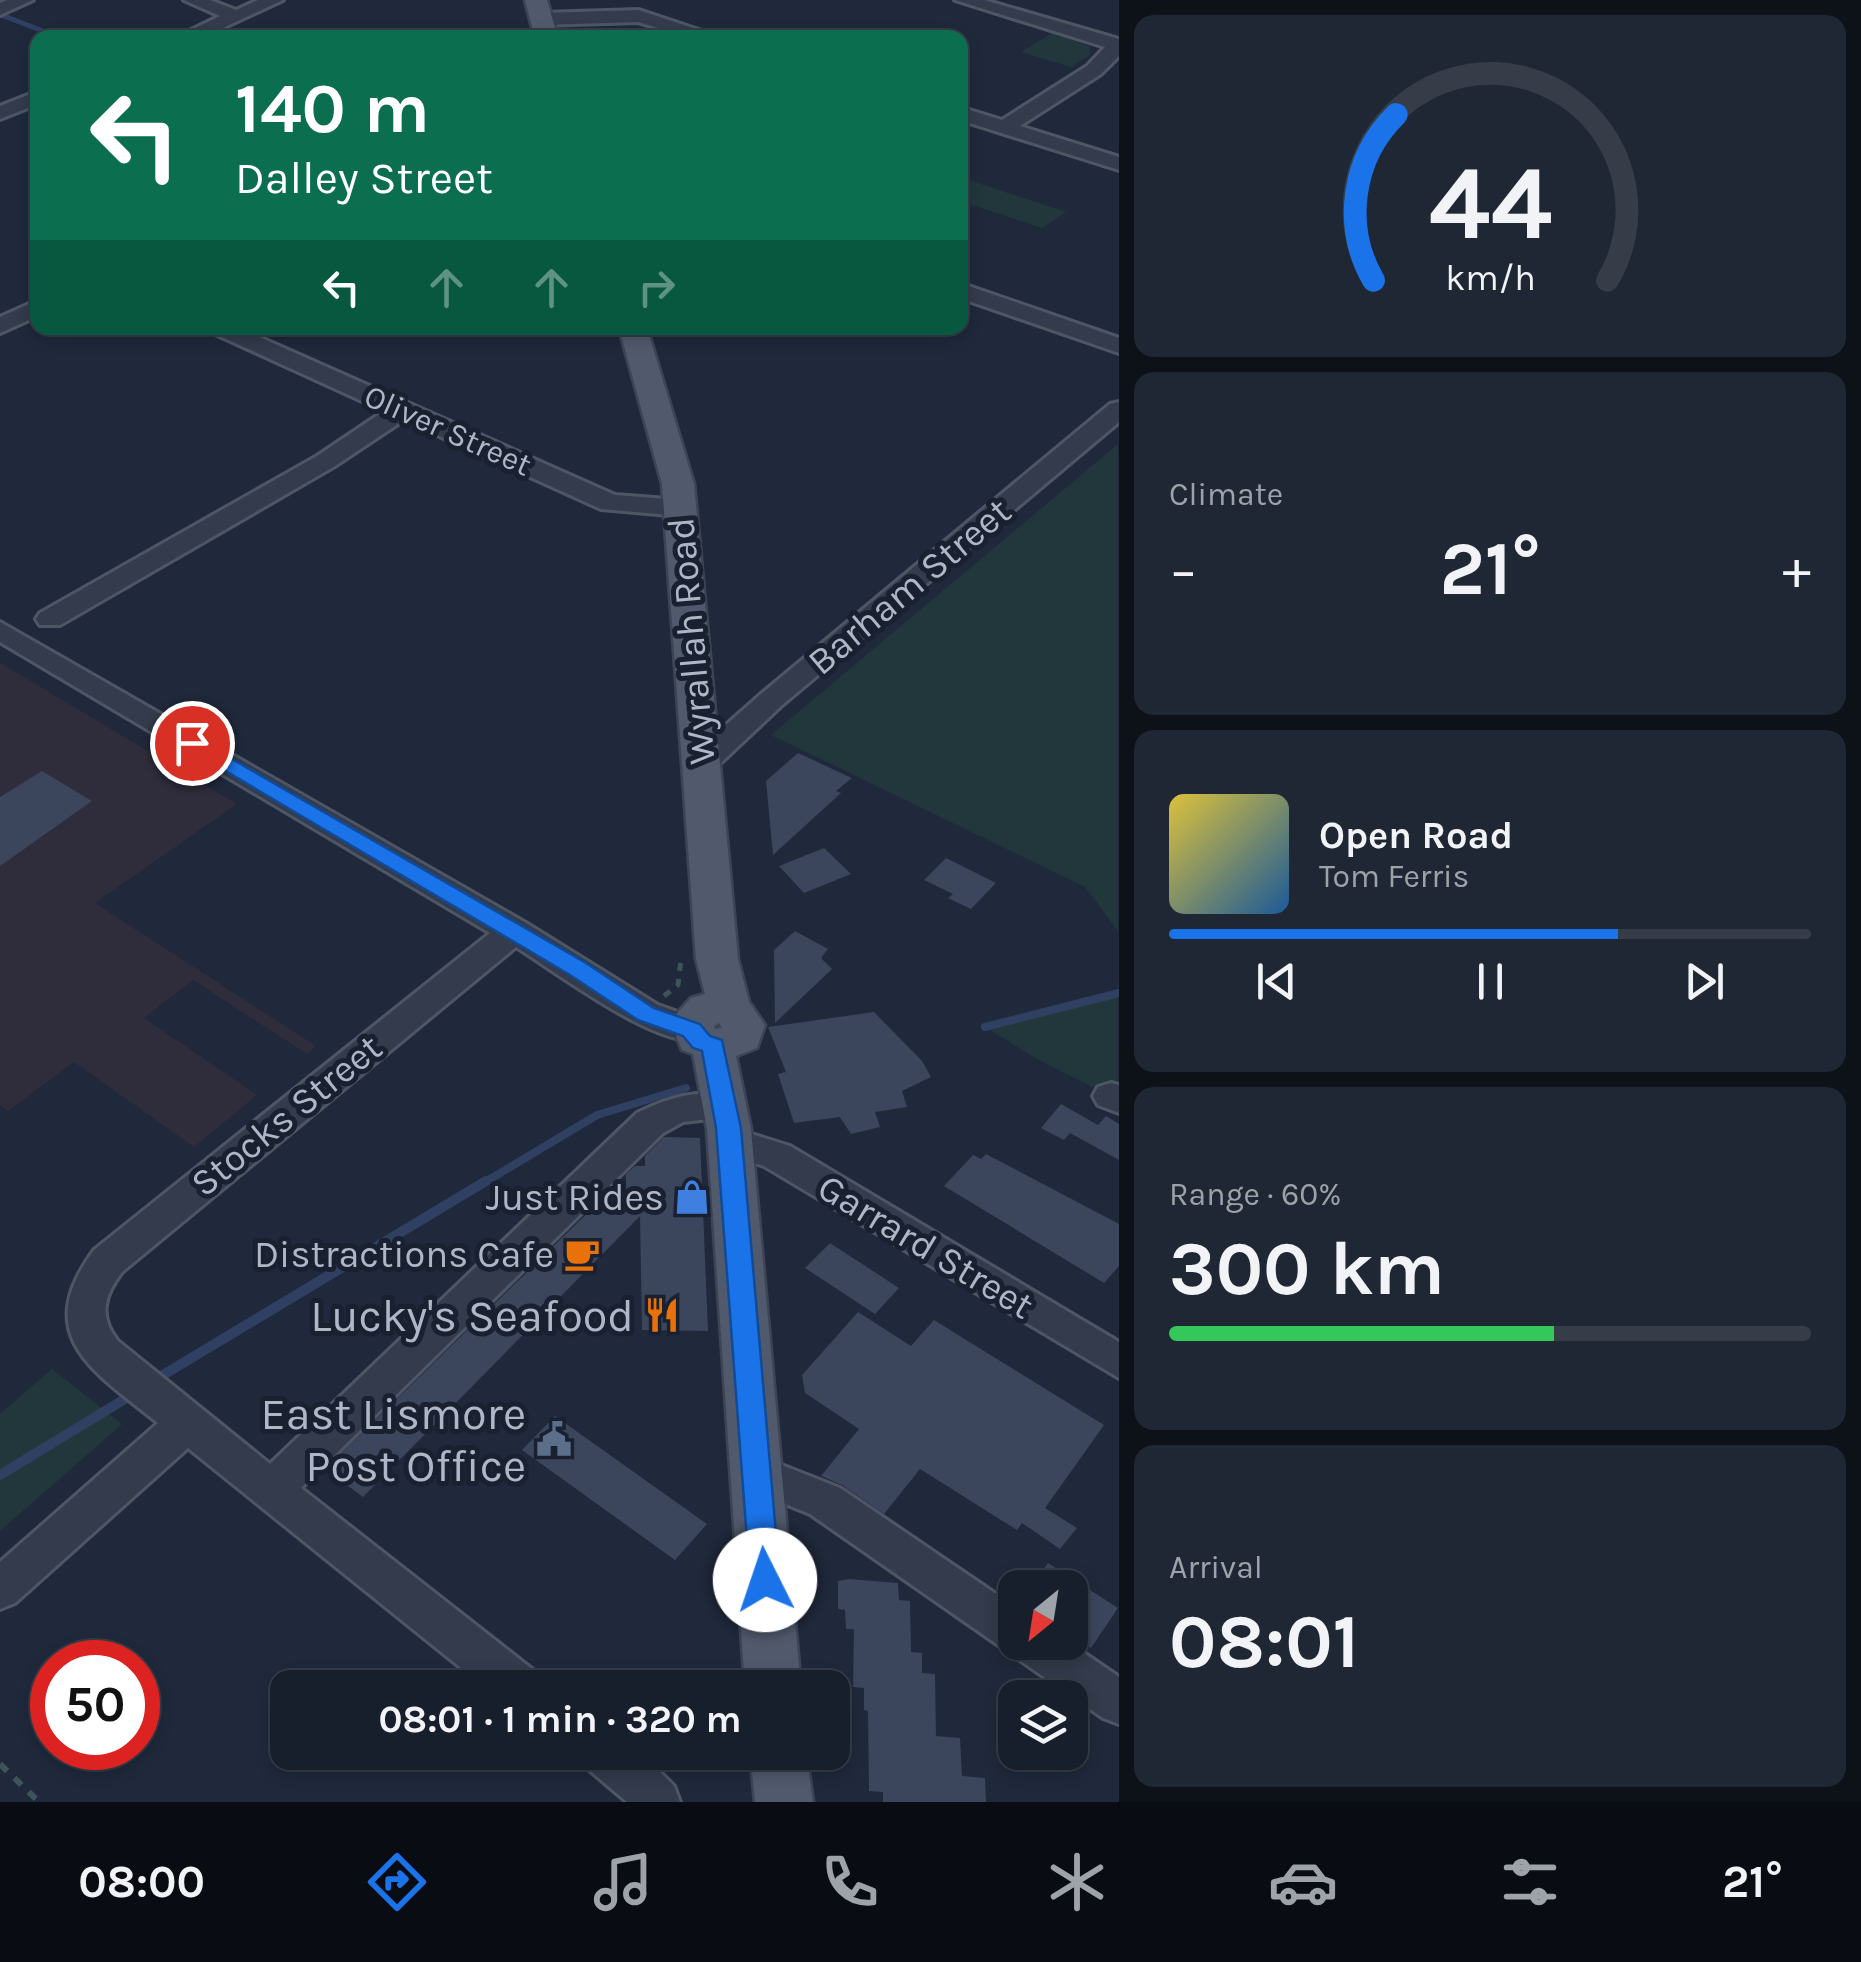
<!DOCTYPE html>
<meta charset="utf-8">
<style>
body{margin:0;font-family:Karla,sans-serif;background:#202734;color:#f1f3f6;height:100vh;display:flex;flex-direction:column;font-size:38px;white-space:nowrap}
*{box-sizing:border-box;margin:0}
p{font-size:32px;color:#9ea2a9}
.icon{flex:none;width:55px;height:55px;fill:none;stroke:currentColor;stroke-width:2;stroke-linecap:round;stroke-linejoin:round}
.map{position:relative;flex:1;overflow:hidden}
.details{display:flex;flex-direction:column;gap:15px;padding:15px;background:#0d1118;width:742px}
.details>*{flex:none}
.top-card{position:absolute;left:30px;top:30px;width:938px;height:305px;border-radius:20px;box-shadow:0 5px 15px #0003,0 0 0 2px #363d48;background:#0b6e4f;color:#fff;overflow:hidden}
.needle{width:65px;rotate:210deg}
.buttons{position:absolute;left:998px;top:1570px;display:grid;gap:20px}
.buttons a{display:grid;place-items:center;width:90px;height:90px;border-radius:20px;background:#171f2c;box-shadow:0 5px 15px #0003,0 0 0 2px #363d48;font-size:50px}
.speed{position:absolute;left:30px;top:1640px;display:flex;gap:20px;font-size:50px;font-weight:700;text-align:center}
.speed>*{display:grid;place-content:center;width:130px;height:130px;border-radius:50%;background:#171f2c;box-shadow:0 5px 15px #0003,0 0 0 2px #363d48;line-height:1}
.speed .limit{border:15px solid #d22;background:#fff;color:#111}
.pin{position:absolute;display:grid;place-items:center;width:85px;height:85px;color:#fff;margin:-42px;border:5px solid #fff;border-radius:50%;box-shadow:0 2px 10px #0007}
.me{position:absolute;width:110px;margin:-55px;rotate:356deg;stroke-linejoin:round;filter:drop-shadow(0 0 8px #0008)}
.turn{display:flex;align-items:center;gap:35px;height:210px;padding:0 40px;font-size:45px}
.turn .icon{width:130px;height:130px;stroke-width:2.5}
.turn b{display:block;font-size:70px;line-height:85px}
.lanes{display:flex;align-items:center;height:95px;padding:0 40px;background:#0003;justify-content:center;gap:50px;direction:ltr}
.lanes .off{opacity:.35}
.big{font-size:75px;font-weight:700;line-height:1.1}
.details .tile{flex:1;display:flex;flex-direction:column;justify-content:center;gap:15px;min-width:0;padding:0 35px;border-radius:20px;background:#202734}
.details .dial{align-items:center;gap:0}
.dial svg{height:260px;overflow:visible;fill:none;stroke:#363d48;stroke-width:7;stroke-linecap:round;text-anchor:middle}
.dial text{fill:#f1f3f6;stroke:none}
.song{display:flex;align-items:center;gap:30px}
.cover{width:120px;height:120px;border-radius:15px;background:linear-gradient(135deg,hsl(50 70% 55%),hsl(210 70% 35%))}
.played{height:10px;border-radius:5px;background:linear-gradient(90deg,#1a73e8 70%,#363d48 70%)}
.keys{display:flex;justify-content:space-around;direction:ltr}
.heat{display:flex;justify-content:space-between;align-items:center;font-size:55px;direction:ltr}
.charge{height:15px;border-radius:8px;background:linear-gradient(90deg,#34c759 60%,#363d48 0)}
.trip{position:absolute;left:270px;top:1670px;width:580px;height:100px;border-radius:20px;background:#171f2c;box-shadow:0 5px 15px #0003,0 0 0 2px #363d48;font-weight:700;line-height:100px;text-align:center}
.menu{display:flex;height:160px;justify-content:space-around;align-items:center;background:#090c12;color:#9ea2a9}
.menu .icon{width:70px;height:70px}
.menu .active{color:#1a73e8}
.menu b{font-size:45px;color:#f1f3f6}
main{display:flex;flex:1;min-height:0}
.map>svg:first-child{display:block}
</style>
<main>
<div class="map">
<svg width="1119" height="1802" viewBox="0 0 1119 1802">
<rect width="100%" height="100%" fill="#1f293b"/>
<!-- medical -->
<polygon fill="#2f2c3c" points="0,663 237,804 95,903 316,1046 307,1054 193,980 144,1018 257,1095 194,1147 74,1062 8,1111 0,1105"/>
<!-- green -->
<g fill="#21373c">
<polygon points="1054,32 1090,47 1090,55 1071,67 1021,52"/>
<polygon points="960,177 1066,212 1042,228 960,201"/>
<polygon points="1118,444 1118,931 1085,887 771,735"/>
<polygon points="1118,993 1118,1100 1037,1059 985,1027"/>
<polygon points="52,1369 122,1424 0,1531 0,1414"/>
</g>
<g fill="none" stroke-linecap="round" stroke-linejoin="round">
<!-- stream-far2 -->
<polyline stroke="#304062" stroke-width="5" points="4,16 61,38"/>
<!-- stream-far1 -->
<g stroke="#304062" stroke-width="8">
<polyline points="985,1027 1119,993"/>
<polyline points="482,1184 597,1115 686,1088"/>
</g>
<!-- stream -->
<g stroke="#304062" stroke-width="10">
<polyline points="153,1381 486,1181"/>
<polyline points="0,1475 133,1394"/>
</g>
</g>
<!-- building -->
<g fill="#3b455c">
<polygon points="798,753 852,778 836,791 841,793 773,855 766,781"/>
<polygon points="42,771 92,801 0,866 0,797"/>
<polygon points="824,848 851,874 804,893 779,866"/>
<polygon points="946,858 996,883 971,909 948,898 953,894 924,880"/>
<polygon points="795,931 828,949 821,958 832,969 775,1023 774,950"/>
<polygon points="874,1012 922,1061 931,1077 902,1091 907,1107 875,1112 880,1127 851,1134 840,1117 794,1123 778,1074 786,1072 768,1027"/>
<polygon points="1061,1104 1098,1125 1106,1116 1119,1124 1119,1160 1070,1133 1064,1140 1041,1128"/>
<polygon points="664,1137 700,1138 708,1331 642,1330 640,1216 363,1497 328,1471 328,1466 611,1190 626,1199 626,1174 635,1166 645,1166 645,1156"/>
<polygon points="986,1154 1119,1224 1119,1266 1104,1283 944,1186 973,1155 981,1159"/>
<polygon points="830,1243 899,1288 875,1314 805,1268"/>
<polygon points="858,1312 911,1346 934,1320 1104,1425 1045,1508 1077,1528 1060,1549 1022,1523 1017,1530 920,1469 884,1514 842,1485 821,1476 859,1429 805,1393 802,1375"/>
<polygon points="555,1416 707,1524 675,1560 522,1450"/>
<polygon points="1048,1563 1118,1608 1091,1648 1070,1635 1070,1588 1031,1588"/>
<polygon points="849,1579 898,1583 899,1600 910,1601 911,1652 922,1653 922,1673 935,1674 936,1736 960,1738 962,1776 985,1778 986,1802 883,1802 883,1792 869,1791 868,1711 864,1710 864,1688 853,1687 854,1629 846,1629 845,1610 838,1609 838,1581"/>
</g>
<g fill="none" stroke-linecap="round" stroke-linejoin="round">
<defs>
<g id="minor">
<polygon points="7,0 33,0 0,15 0,3"/>
<polygon points="184,0 210,0 236,10 258,0 283,0 201,38 175,38 220,16"/>
<polygon points="955,0 984,0 1119,39 1119,56 1101,74 1020,126 1119,157 1119,170 960,120 960,107 1002,120 1087,66 1105,47"/>
<polygon points="639,10 723,38 692,38 638,22 542,25 533,19 542,13"/>
<polygon points="38,91 38,104 0,119 0,106"/>
<polygon points="960,283 1119,338 1119,353 960,298"/>
<polygon points="38,300 38,316 0,333 0,317"/>
<polygon points="210,328 239,328 615,495 681,500 694,508 681,516 601,509 404,420 335,466 60,625 40,625 36,619 40,613 317,456 384,411 213,333"/>
<polygon points="1119,402 1119,422 781,706 712,771 690,771 686,764 690,757 761,694 1110,404"/>
<path d="M0,622L526,923L658,1005L703,1021L708,1030L703,1039C661,1052 555,971 516,947L122,1272C104,1296 98,1316 118,1341L270,1464L637,1113C668,1098 701,1087 736,1098L741,1107L736,1116L683,1122L663,1133L301,1488L537,1673L543,1688H486L188,1448L15,1603L0,1609V1562L158,1423C92,1370 31,1336 94,1250L490,933L0,642Z"/>
<polygon points="1111,1083 1119,1085 1119,1113 1098,1105 1093,1096 1098,1087"/>
<polygon points="729,1127 790,1146 1119,1342 1119,1378 764,1166 716,1151 711,1141 716,1131"/>
<polygon points="756,1455 840,1488 1015,1607 1015,1642 1068,1642 1119,1677 1119,1724 1103,1718 810,1514 741,1486 735,1473 741,1460"/>
<polygon points="580,1752 640,1752 674,1786 680,1802 627,1802 587,1768"/>
</g>
<g id="major">
<polygon points="525,0 547,0 558,38 535,38"/>
<path d="M619,328H647L694,484L738,959L749,1002L765,1025L757,1048L736,1056L751,1129L801,1688H745L707,1129L693,1054L682,1050L670,1021L691,998L705,994L696,959L662,484ZM719,1023L722,1028L715,1029L714,1026Z"/>
<polygon points="750,1752 806,1752 813,1802 755,1802"/>
</g>
</defs>
<!-- minor casing -->
<use href="#minor" stroke="#4e5666" stroke-width="6"/>
<!-- major casing -->
<use href="#major" stroke="#3d4455" stroke-width="5"/>
<!-- path-far1 -->
<polyline stroke="#3f545a" stroke-width="5" stroke-dasharray="8 8" stroke-linecap="butt" points="664,996 678,985 681,959"/>
<!-- path -->
<polyline stroke="#3f545a" stroke-width="6" stroke-dasharray="10 10" stroke-linecap="butt" points="0,1764 39,1802"/>
<!-- minor -->
<use href="#minor" fill="#333b4c" fill-rule="evenodd"/>
<!-- major -->
<use href="#major" fill="#515a6c" fill-rule="evenodd"/>
</g>
<!-- route -->
<polygon fill="#1a73e8" stroke="#114b97" stroke-width="2.5" points="192,736 586,963 654,1008 700,1024 710,1036 722,1040 741,1128 780,1580 775,1590 765,1594 754,1590 750,1580 716,1128 702,1051 693,1048 683,1036 638,1020 570,975 185,747 182,743"/>
<!-- icons -->
<defs>
<symbol id="shop-bare" viewBox="-9 -9 18 18"><path d="M-5-2.5h2.3a2.7 3.5 0 0 1 5.4 0H5L5.5 6h-11ZM-1.5-2.5h3a1.5 2.3 0 0 0-3 0Z" fill="#3f7fe0" stroke="#192030" stroke-width="2.5" paint-order="stroke"/></symbol>
<symbol id="cafe-bare" viewBox="-9 -9 18 18"><path d="M-5.5-4.5H6V0H3Q3 3.5 0 3.5H-2.5Q-5.5 3.5-5.5 0ZM3-3.2v2h1.7v-2ZM-6 4.5H4V6H-6Z" fill="#e8710a" stroke="#192030" stroke-width="2.5" paint-order="stroke"/></symbol>
<symbol id="restaurant-bare" viewBox="-9 -9 18 18"><path d="M-5-6h1v4h1v-4h1v4h1v-4h1v5L-1.5 .5V6h-2V.5L-5-1ZM5-6V6H3V1.5H1.5Q1.5-4 5-6Z" fill="#e8710a" stroke="#192030" stroke-width="2.5" paint-order="stroke"/></symbol>
<symbol id="civic-bare" viewBox="-9 -9 18 18"><path d="M-.6-6.5H3V-4.5H.6V-3L4-1V1h2V6H-6V1h2V-1L-.6-3ZM-1.2 2.5V6h2.4V2.5Z" fill="#5c6f8a" stroke="#192030" stroke-width="2.5" paint-order="stroke"/></symbol>
</defs>
<g fill-rule="evenodd">
<use href="#shop-bare" x="667" y="1172" width="50" height="50"/>
<use href="#cafe-bare" x="557" y="1229" width="50" height="50"/>
<use href="#restaurant-bare" x="637" y="1290" width="50" height="50"/>
<use href="#civic-bare" x="529" y="1414" width="50" height="50"/>
</g>
<g text-anchor="middle" stroke-width="10" stroke-linejoin="round" paint-order="stroke">
<!-- far-street labels -->
<g font-size="32" fill="#aeb6c8" stroke="#192030">
<text transform="translate(448 430) rotate(24)" y="11">Oliver Street</text>
</g>
<!-- street labels -->
<g font-size="38" fill="#aeb6c8" stroke="#192030">
<text transform="translate(909 586) rotate(-40)" y="13">Barham Street</text>
<text transform="translate(691 641) rotate(-95)" y="13">Wyrallah Road</text>
<text transform="translate(286 1115) rotate(-39)" y="13">Stocks Street</text>
<text transform="translate(926 1246) rotate(31)" y="13">Garrard Street</text>
</g>
<!-- poi labels -->
<g font-size="38" fill="#aeb6c8" stroke="#192030" text-anchor="end">
<text x="664" y="1210">Just Rides</text>
<text x="554" y="1267">Distractions Cafe</text>
</g>
<!-- near-poi labels -->
<g font-size="45" fill="#aeb6c8" stroke="#192030" text-anchor="end">
<text x="634" y="1331">Lucky's Seafood</text>
<text x="526" y="1429">East Lismore<tspan x="526" dy="52">Post Office</tspan></text>
</g>
</g>
</svg>
<div class="buttons">
<a><svg class="needle" viewBox="-14 -14 28 28"><path d="M0-13l5 13h-10z" fill="#e53935"/><path d="M0 13l5-13h-10z" fill="#9ea2a9"/></svg></a>
<a><svg class="icon" aria-label="layers" viewBox="0 0 24 24"><path d="M12 4l9 5-9 5-9-5zM3 14l9 5 9-5"/></svg></a>
</div>
<div class="speed"><div class="limit">50</div></div>
<div class="pin" style="left:192px;top:743px;background:#d93025"><svg class="icon" aria-label="arrive" viewBox="0 0 24 24"><path d="M6 21V4h12l-3 4 3 4H6"/></svg></div>
<svg class="me" style="left:765px;top:1580px" viewBox="-20 -20 40 40"><circle r="19" fill="#fff"/><path d="M0-13L10 11 0 6-10 11z" fill="#1a73e8"/></svg>
<div class="trip">08:01 · 1 min · 320 m</div>
<div class="top-card">
<div class="turn"><svg class="icon" aria-label="left" viewBox="0 0 24 24"><path d="M17 20v-9H6M10 6l-5 5 5 5"/></svg><div><b>140 m</b>Dalley Street</div></div>
<div class="lanes"><svg class="icon" aria-label="left" viewBox="0 0 24 24"><path d="M17 20v-9H6M10 6l-5 5 5 5"/></svg><svg class="icon off" aria-label="ahead" viewBox="0 0 24 24"><path d="M12 20V5M6 11l6-6 6 6"/></svg><svg class="icon off" aria-label="ahead" viewBox="0 0 24 24"><path d="M12 20V5M6 11l6-6 6 6"/></svg><svg class="icon off" aria-label="right" viewBox="0 0 24 24"><path d="M7 20v-9h11M14 6l5 5-5 5"/></svg></div>
</div>
</div>
<section class="details">
<div class="tile dial"><svg viewBox="0 0 100 80">
<path d="M14 69A42 42 0 1 1 86 69"/>
<path d="M14 69A42 42 0 0 1 21 18" stroke="#1a73e8"/>
<text x="50" y="56" font-size="32" font-weight="700">44</text>
<text x="50" y="72" font-size="11">km/h</text>
</svg></div>
<div class="tile"><p>Climate</p>
<div class="heat"><a>−</a><b class="big">21°</b><a>+</a></div>
</div>
<div class="tile">
<div class="song"><i class="cover"></i><div><b>Open Road</b><p>Tom Ferris</p></div></div>
<div class="played"></div>
<div class="keys"><svg class="icon" aria-label="previous" viewBox="0 0 24 24"><path d="M18 5L8 12l10 7zM5 5v14"/></svg><svg class="icon" aria-label="pause" viewBox="0 0 24 24"><path d="M8 5v14M16 5v14"/></svg><svg class="icon" aria-label="next" viewBox="0 0 24 24"><path d="M6 5l10 7-10 7zM19 5v14"/></svg></div>
</div>
<div class="tile"><p>Range · 60%</p><b class="big">300 km</b><div class="charge"></div></div>
<div class="tile"><p>Arrival</p><b class="big">08:01</b></div>
</section>
</main>
<nav class="menu">
<b>08:00</b>
<svg class="icon active" aria-label="directions" viewBox="0 0 24 24"><path d="M12 3l9 9-9 9-9-9zM9 14v-3h6M13 9l2 2-2 2"/></svg>
<svg class="icon" aria-label="music" viewBox="0 0 24 24"><path d="M9 18V5l10-2v13"/><circle cx="6" cy="18" r="3"/><circle cx="16" cy="16" r="3"/></svg>
<svg class="icon" aria-label="phone" viewBox="0 0 24 24"><path d="M5 4h4l2 5-3 2q2 4 5 5l2-3 5 2v4C11 20 4 13 5 4z"/></svg>
<svg class="icon" aria-label="climate" viewBox="0 0 24 24"><path d="M12 3v18M4 7l16 10M4 17L20 7"/></svg>
<svg class="icon" aria-label="car" viewBox="0 0 24 24"><path d="M5 17H2v-5l4-1 3-4h7l3 4 3 1v5h-3M9 17h6M6 11h13"/><circle cx="7" cy="17" r="2"/><circle cx="17" cy="17" r="2"/></svg>
<svg class="icon" aria-label="filters" viewBox="0 0 24 24"><path d="M4 7h16M4 17h16"/><circle cx="9" cy="7" r="2"/><circle cx="15" cy="17" r="2"/></svg>
<b>21°</b>
</nav>
